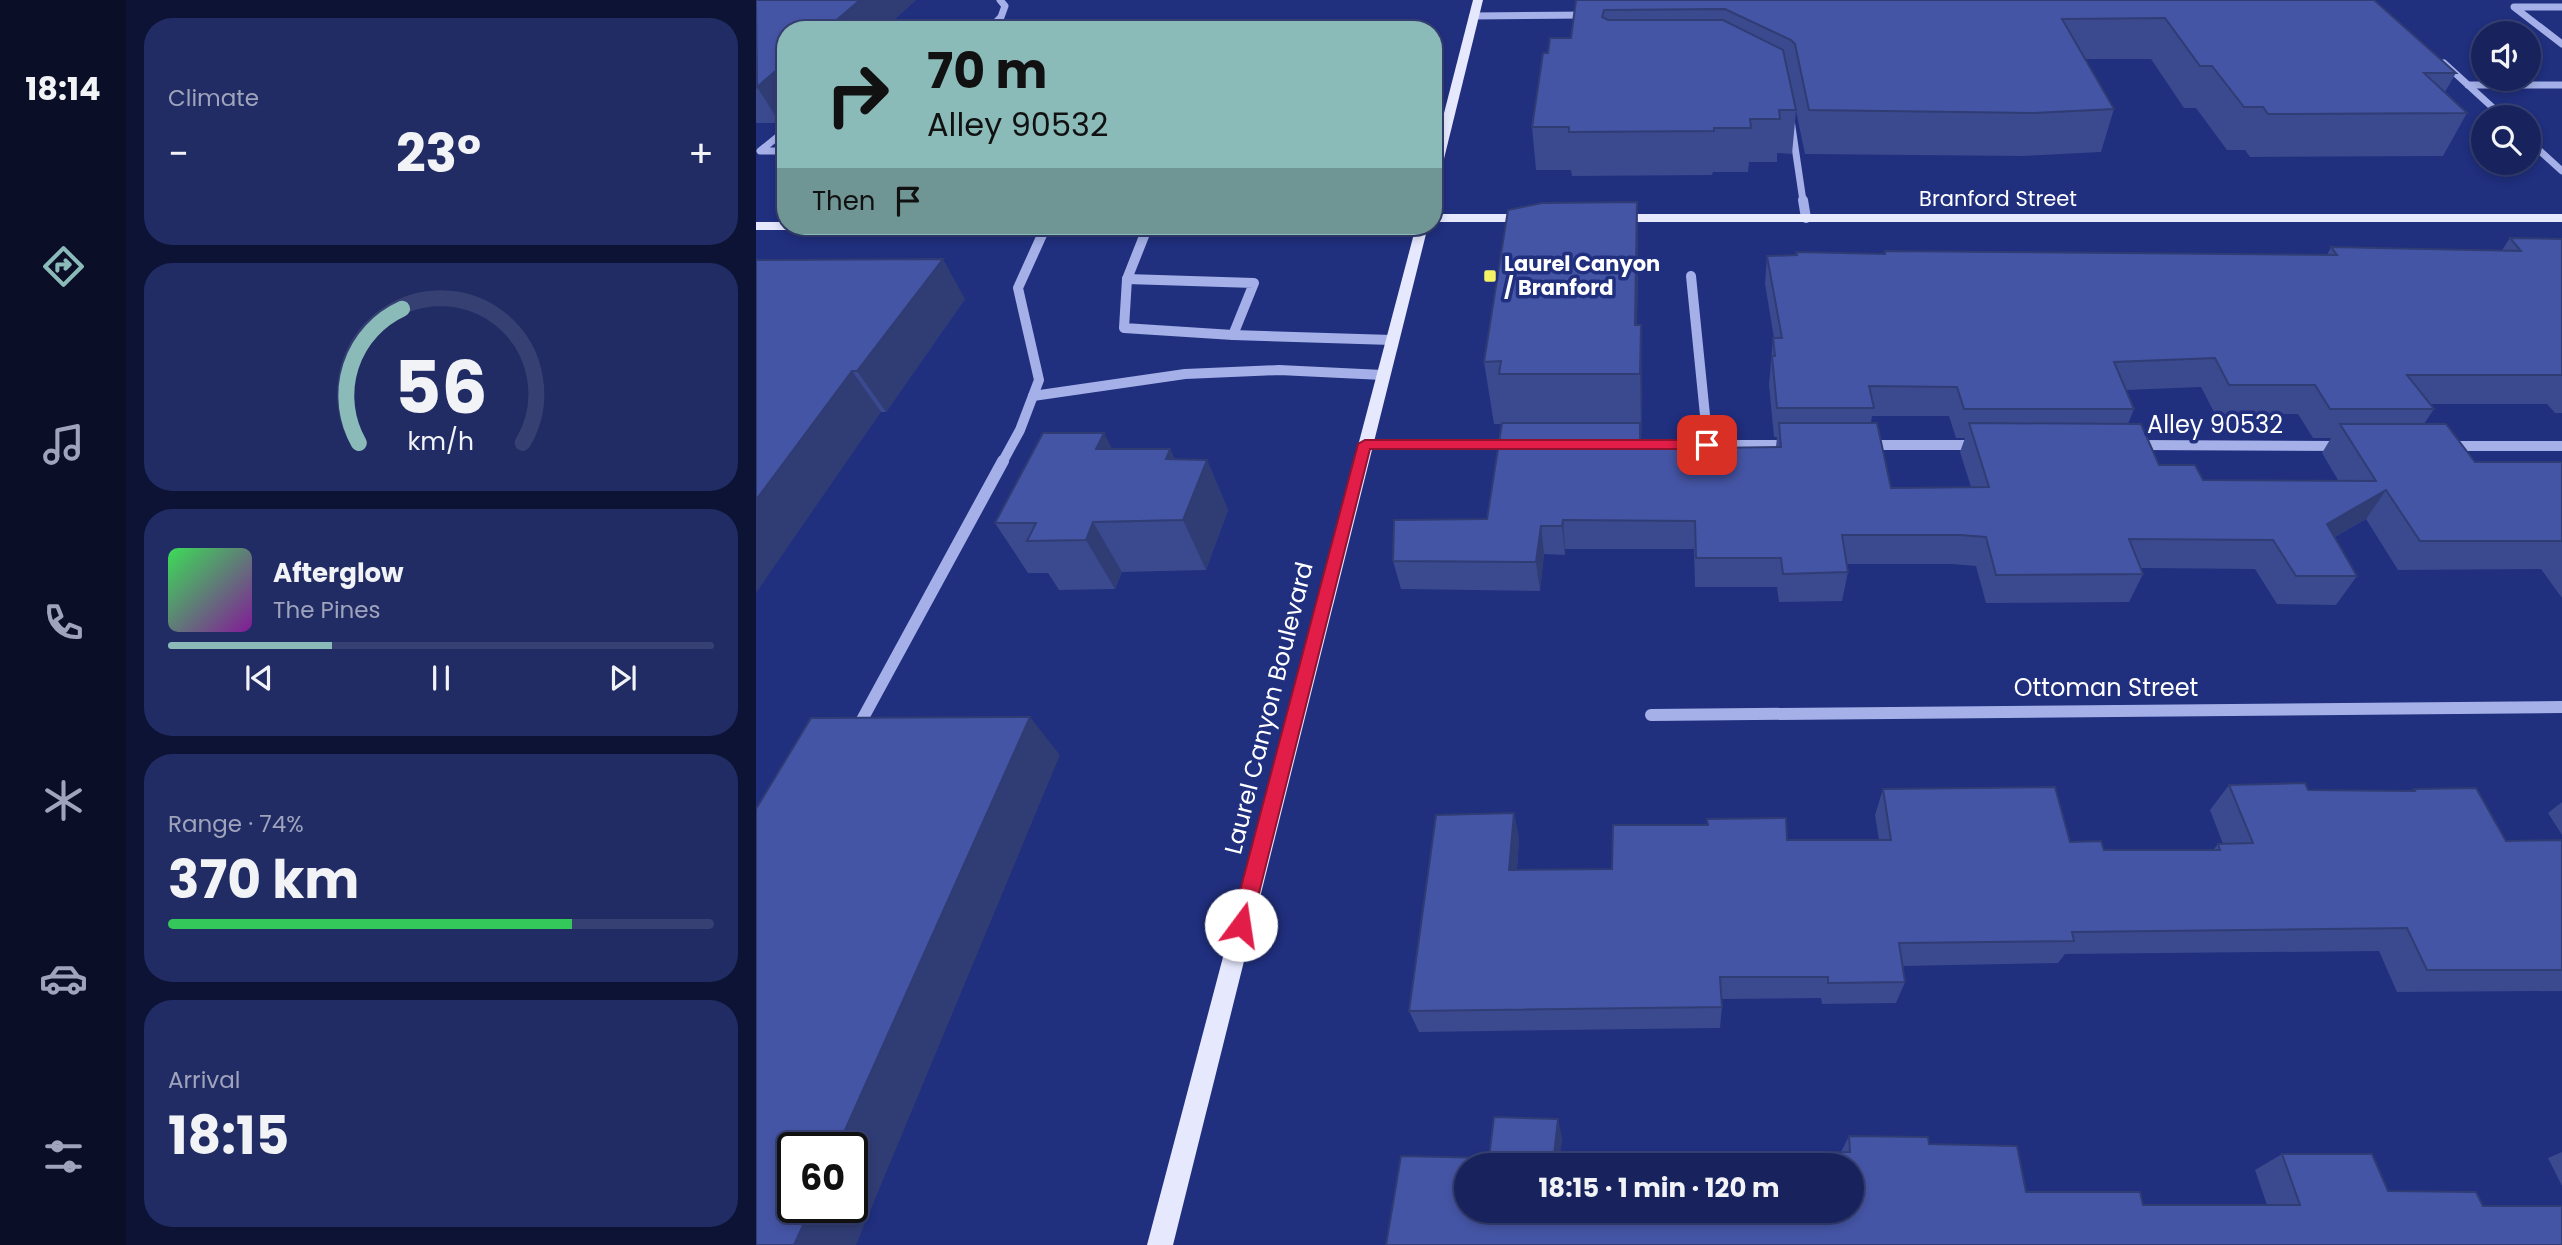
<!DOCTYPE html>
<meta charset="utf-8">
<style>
body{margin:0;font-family:Poppins,sans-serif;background:#212b64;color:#f1f3f6;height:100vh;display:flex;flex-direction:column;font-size:26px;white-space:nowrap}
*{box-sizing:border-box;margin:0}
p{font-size:23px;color:#9fa4bc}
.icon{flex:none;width:38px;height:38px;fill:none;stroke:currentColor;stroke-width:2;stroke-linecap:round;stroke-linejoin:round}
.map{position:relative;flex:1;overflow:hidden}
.sheet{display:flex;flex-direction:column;gap:18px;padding:18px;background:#0d1334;width:630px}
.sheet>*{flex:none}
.hud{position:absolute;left:21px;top:21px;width:665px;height:214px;border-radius:28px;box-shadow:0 4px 10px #0003,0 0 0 2px #364073;background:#8bbbb9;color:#111;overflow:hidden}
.buttons{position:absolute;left:1715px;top:21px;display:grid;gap:14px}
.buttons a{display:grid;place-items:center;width:70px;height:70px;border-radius:50%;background:#18235e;box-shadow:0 4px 10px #0003,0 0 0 2px #364073;font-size:35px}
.speed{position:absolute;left:21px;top:1132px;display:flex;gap:14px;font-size:35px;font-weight:700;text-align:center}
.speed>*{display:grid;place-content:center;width:91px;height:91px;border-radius:50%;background:#18235e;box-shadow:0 4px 10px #0003,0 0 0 2px #364073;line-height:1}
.speed .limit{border:4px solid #111;border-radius:10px;background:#fff;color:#111}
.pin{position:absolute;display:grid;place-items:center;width:60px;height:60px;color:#fff;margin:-30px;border-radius:14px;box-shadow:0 4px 10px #0006}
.me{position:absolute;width:77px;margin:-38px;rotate:14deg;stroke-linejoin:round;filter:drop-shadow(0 0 5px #0008)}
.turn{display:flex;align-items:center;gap:24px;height:147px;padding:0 35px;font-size:32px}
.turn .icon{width:91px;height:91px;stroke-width:2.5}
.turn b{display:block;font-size:49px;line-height:60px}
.then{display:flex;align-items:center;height:66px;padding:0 35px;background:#0003;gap:14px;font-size:26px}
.big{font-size:52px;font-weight:700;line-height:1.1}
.sheet .card{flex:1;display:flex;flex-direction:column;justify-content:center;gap:10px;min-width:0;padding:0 24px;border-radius:28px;background:#212b64}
.sheet .dial{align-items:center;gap:0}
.dial svg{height:182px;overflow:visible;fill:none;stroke:#364073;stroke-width:7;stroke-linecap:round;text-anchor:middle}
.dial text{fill:#f1f3f6;stroke:none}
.song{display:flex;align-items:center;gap:21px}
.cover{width:84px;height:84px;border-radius:10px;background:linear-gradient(135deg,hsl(130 70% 55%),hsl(290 70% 35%))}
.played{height:7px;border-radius:4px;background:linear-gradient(90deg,#8bbbb9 30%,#364073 30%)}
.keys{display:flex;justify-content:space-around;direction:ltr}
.heat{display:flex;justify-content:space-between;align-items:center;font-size:38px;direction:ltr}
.charge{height:10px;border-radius:5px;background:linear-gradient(90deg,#34c759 74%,#364073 0)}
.trip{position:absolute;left:698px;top:1153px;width:410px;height:70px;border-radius:35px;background:#18235e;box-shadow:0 4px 10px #0003,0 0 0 2px #364073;font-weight:700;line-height:70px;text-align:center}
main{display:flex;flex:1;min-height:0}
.tab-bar{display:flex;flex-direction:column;width:126px;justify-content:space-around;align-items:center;background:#0a0e26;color:#9fa4bc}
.tab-bar .icon{width:49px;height:49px}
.tab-bar .selected{color:#8bbbb9}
.tab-bar b{font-size:32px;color:#f1f3f6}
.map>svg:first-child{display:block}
</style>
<main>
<nav class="tab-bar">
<b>18:14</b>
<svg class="icon selected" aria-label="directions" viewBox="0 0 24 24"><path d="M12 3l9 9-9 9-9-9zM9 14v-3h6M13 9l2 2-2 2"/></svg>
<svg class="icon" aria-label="music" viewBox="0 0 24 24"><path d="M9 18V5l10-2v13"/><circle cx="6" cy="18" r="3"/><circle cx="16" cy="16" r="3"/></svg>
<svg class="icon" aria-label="phone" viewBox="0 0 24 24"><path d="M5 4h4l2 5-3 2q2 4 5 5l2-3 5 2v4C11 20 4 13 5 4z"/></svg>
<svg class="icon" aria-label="climate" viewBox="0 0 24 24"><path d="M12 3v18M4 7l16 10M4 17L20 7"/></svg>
<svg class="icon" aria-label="car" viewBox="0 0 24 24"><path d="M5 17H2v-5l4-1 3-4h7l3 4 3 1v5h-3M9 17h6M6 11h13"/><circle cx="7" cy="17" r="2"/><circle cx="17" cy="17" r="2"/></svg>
<svg class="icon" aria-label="filters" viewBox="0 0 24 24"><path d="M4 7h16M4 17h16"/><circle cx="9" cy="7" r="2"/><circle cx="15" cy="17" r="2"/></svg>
</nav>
<section class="sheet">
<div class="card"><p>Climate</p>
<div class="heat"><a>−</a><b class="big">23°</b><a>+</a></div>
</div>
<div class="card dial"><svg viewBox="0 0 100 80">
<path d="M14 69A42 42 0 1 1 86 69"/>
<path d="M14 69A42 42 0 0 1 33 10" stroke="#8bbbb9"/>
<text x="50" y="56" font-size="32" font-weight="700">56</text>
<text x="50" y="72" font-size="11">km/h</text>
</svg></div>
<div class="card">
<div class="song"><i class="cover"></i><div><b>Afterglow</b><p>The Pines</p></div></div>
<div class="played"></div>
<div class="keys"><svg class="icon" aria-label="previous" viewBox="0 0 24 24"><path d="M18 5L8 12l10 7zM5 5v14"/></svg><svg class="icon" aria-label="pause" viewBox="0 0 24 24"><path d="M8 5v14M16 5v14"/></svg><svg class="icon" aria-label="next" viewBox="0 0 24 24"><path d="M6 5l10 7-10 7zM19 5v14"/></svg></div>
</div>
<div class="card"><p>Range · 74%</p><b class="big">370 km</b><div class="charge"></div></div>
<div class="card"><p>Arrival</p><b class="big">18:15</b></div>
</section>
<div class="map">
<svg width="1806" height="1245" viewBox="0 0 1806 1245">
<rect width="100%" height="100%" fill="#202f7e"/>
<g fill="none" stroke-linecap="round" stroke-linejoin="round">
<!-- minor-far2 -->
<g stroke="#a4b0e7" stroke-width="7">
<polyline points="1806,7 1758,7 1806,44"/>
<polyline points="717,16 832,15"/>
<polyline points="232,30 245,17 249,6 244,0"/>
<polyline points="1688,63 1747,117"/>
<polyline points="1712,85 1806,85"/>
<polyline points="1035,120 1047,201"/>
<polyline points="30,130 4,151 30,151"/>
<polyline points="1773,141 1806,171"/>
</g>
<!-- minor-far1 -->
<g stroke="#a4b0e7" stroke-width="10">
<polyline points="1047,200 1050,218"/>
<polyline points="392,226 371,279 498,283 477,335"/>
<polyline points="935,276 952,445"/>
<polyline points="371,279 368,328 477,335 636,340"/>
<polyline points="277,396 429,374 523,370 627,375"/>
<polyline points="609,444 759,445"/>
<polyline points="868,445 1036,445"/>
<polyline points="1110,445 1221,445"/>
<polyline points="1379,445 1585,446"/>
<polyline points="1691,446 1806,446"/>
<polyline points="246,463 264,430 283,380 262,288 290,226"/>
</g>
<!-- minor -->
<g stroke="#a4b0e7" stroke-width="12">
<polyline points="895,715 1806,707"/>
<polyline points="101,729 247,461"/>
</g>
<!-- major -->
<g fill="#e6e8fd" fill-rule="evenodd">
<polygon points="717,0 727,0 683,179 677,182 677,156"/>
<polygon points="677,214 775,214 781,218 775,222 677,222"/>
<polygon points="1806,214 1806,222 859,222 853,218 859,214"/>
<polygon points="0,222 30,222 30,226 88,226 82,230 0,230"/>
<polygon points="660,226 672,226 417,1245 391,1245"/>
</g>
</g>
<!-- wall -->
<g fill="#3b498e" fill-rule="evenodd">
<polygon points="0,0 160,0 24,123 0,123"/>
<polygon points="820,0 1618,0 1700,73 1689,92 1711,113 1687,156 1494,157 1489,150 1471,150 1440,108 1428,108 1395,59 1329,59 1358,109 1345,152 1266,156 1049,154 1040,111 1036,154 1021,153 1021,162 993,162 992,172 957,172 956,175 816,176 815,170 780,170 776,127 792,53 815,38"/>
<path d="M881,202L882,263L881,325L886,387L885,449L1020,447L1021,437H1018L1013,385L1017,338H1018L1009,284L1011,256L1040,255V252L1128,254L1129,251L1571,255L1575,247L1746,250L1754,238L1806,239V413H1799L1791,404H1674L1678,409L1668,424L1719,462H1806V598L1785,569L1642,570L1610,519L1579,537L1601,576L1580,605L1521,604L1499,569L1385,568L1387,574L1373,602L1230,603L1220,566L1195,564H1090L1092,572L1086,601L1023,602L1021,587H939L938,549H809V555L788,554L784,591L645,589L637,561L731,519L745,424H738L728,362ZM1445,387L1459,414H1542L1557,438H1575L1566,453L1582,480H1447L1403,465L1372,424L1378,409L1370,390ZM1116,416H1193L1200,438H1209L1204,452L1215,487L1135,488L1115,423Z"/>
<polygon points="0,260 209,299 130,412 125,412"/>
<polygon points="357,449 414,449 419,460 451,460 472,510 450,570 366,572 359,589 303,590 292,573 272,573 239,523"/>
<polygon points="1473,785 1552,790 1655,791 1658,789 1750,841 1806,840 1806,991 1641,992 1623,951 1309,954 1302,963 1147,966 1149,982 1140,1003 1066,1004 1065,998 965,999 966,1007 964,1028 663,1032 653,1011 758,813 763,839 761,870 856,869 1031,840 1123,840 1119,815 1127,789 1314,842 1348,850 1457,850 1462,844 1467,844 1454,810"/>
<polygon points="1806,802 1806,835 1792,813"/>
<polygon points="1093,1136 1173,1144 1270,1192 1387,1205 1511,1205 1499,1170 1526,1154 1632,1191 1727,1206 1806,1245 733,1158 806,1137 804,1155 1085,1152"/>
<polygon points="1806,1152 1806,1186 1792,1158"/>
</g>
<!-- shaded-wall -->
<g fill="#303c74">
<polygon points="104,0 160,0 127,30 69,30"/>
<polygon points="30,62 30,118 24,123 1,87"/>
<polygon points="881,202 882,263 880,374 879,325"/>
<polygon points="187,259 209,299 130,412 101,371"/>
<polygon points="885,325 886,387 885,437 884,374"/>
<polygon points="96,371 125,412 0,593 0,500"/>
<polygon points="348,433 374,483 340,449"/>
<polygon points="414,449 436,497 451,460 472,510 450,570 427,520 410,459"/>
<polygon points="1630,490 1610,519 1552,552 1571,524"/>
<polygon points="807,520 809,549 809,555 806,526"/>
<polygon points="337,522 366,572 359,589 330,540"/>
<polygon points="785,526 788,554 784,591 780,562"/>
<polygon points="274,717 304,755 100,1245 38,1245 55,1208 96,1208 96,1148 81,1148"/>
<polygon points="758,813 763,839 759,894 753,870"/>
<polygon points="802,1119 806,1137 803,1166 798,1155"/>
</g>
<!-- building -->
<g fill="#4555a5" stroke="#303c74" stroke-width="2" fill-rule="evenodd">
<polygon points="0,0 104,0 69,30 30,30 30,62 1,87"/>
<polygon points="820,0 1618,0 1700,73 1668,73 1711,113 1512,114 1507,107 1488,107 1456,66 1444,66 1409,18 1306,19 1358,109 1277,113 1053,110 1039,44 1035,40 969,9 848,10 846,17 852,20 967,20 1027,50 1040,110 1023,110 1024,119 994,119 995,128 958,128 958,131 813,132 813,127 776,127 787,53 792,53 794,38 815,38"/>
<polygon points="881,202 879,325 885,325 884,374 743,374 745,361 728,362 752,210 786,203"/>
<polygon points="1754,238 1806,239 1806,375 1651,375 1678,409 1574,409 1559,385 1473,385 1459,358 1358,362 1378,409 1208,409 1201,387 1113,386 1118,408 1021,408 1016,356 1019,356 1017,338 1026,338 1011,256 1041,255 1040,252 1129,254 1129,251 1581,255 1575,247 1765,251"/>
<polygon points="187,259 101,371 96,371 0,500 0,260"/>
<polygon points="746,423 884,423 884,449 1025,447 1023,423 1121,423 1135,488 1233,487 1213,423 1385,424 1403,465 1439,465 1447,480 1620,481 1584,424 1690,424 1719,462 1806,462 1806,541 1664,541 1630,490 1571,524 1601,576 1540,576 1517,540 1373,539 1387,574 1240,575 1230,537 1204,535 1086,535 1092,572 1027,574 1025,558 940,558 939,521 807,520 806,526 785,526 780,562 637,561 638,520 731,519"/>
<polygon points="287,433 348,433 340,449 414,449 410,459 451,460 427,520 337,522 330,540 271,541 280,523 239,523"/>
<polygon points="274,717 81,1148 37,1148 37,1208 55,1208 38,1245 0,1245 0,809 55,718"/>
<polygon points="1549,783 1552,790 1659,791 1658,789 1720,788 1750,841 1806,840 1806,970 1671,970 1651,928 1316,932 1318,941 1143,943 1149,982 1072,983 1072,977 964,977 966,1007 653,1011 680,815 758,813 753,870 856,869 857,825 952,825 951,819 1030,818 1031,840 1135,840 1127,789 1299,787 1314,842 1345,841 1348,850 1464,850 1462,844 1497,843 1473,785"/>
<path d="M738,1117L802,1119L798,1155L1094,1152L1093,1136L1172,1137L1173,1144L1261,1146L1270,1192H1384L1387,1205H1544L1526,1154H1616L1632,1191L1720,1192L1727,1206H1806V1245H630L645,1156L733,1158ZM710,1166H1096V1211H710Z"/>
</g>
<!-- route -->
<polygon fill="#e11d48" stroke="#92132f" stroke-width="2" points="609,440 951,440 958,445 951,449 614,449 495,925 492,932 485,935 478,932 475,925 602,444"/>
<!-- markers -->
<rect fill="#f4f365" stroke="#202f7e" stroke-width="2.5" x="727" y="269" width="14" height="14" rx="3.5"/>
<g text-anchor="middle" stroke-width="7" stroke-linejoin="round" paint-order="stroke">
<!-- far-street labels -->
<g font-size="21" fill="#fff" stroke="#202f7e">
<text x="1242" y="206">Branford Street</text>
</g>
<!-- far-poi labels -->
<g font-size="21" font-weight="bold" fill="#fff" stroke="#202f7e" text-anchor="start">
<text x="748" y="271">Laurel Canyon<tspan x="748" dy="24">/ Branford</tspan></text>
</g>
<!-- street labels -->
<g font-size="24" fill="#fff" stroke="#202f7e">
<text x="1459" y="433">Alley 90532</text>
<text x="1350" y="696">Ottoman Street</text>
<text transform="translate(513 708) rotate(-76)" y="8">Laurel Canyon Boulevard</text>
</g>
</g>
</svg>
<div class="buttons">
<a><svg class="icon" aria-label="sound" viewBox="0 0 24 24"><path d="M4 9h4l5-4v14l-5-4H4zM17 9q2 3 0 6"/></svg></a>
<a><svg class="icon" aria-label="search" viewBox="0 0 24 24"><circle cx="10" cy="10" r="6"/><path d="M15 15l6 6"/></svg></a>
</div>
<div class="speed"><div class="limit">60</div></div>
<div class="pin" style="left:951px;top:445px;background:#d93025"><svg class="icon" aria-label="arrive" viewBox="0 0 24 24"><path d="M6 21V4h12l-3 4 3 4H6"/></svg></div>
<svg class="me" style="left:485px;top:925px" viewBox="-20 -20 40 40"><circle r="19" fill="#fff"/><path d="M0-13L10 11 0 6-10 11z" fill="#e11d48"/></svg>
<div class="trip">18:15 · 1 min · 120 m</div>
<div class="hud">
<div class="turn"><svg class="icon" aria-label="right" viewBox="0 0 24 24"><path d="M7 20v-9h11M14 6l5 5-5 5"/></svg><div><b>70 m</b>Alley 90532</div></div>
<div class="then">Then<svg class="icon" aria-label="arrive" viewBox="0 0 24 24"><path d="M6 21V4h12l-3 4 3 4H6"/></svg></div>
</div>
</div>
</main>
